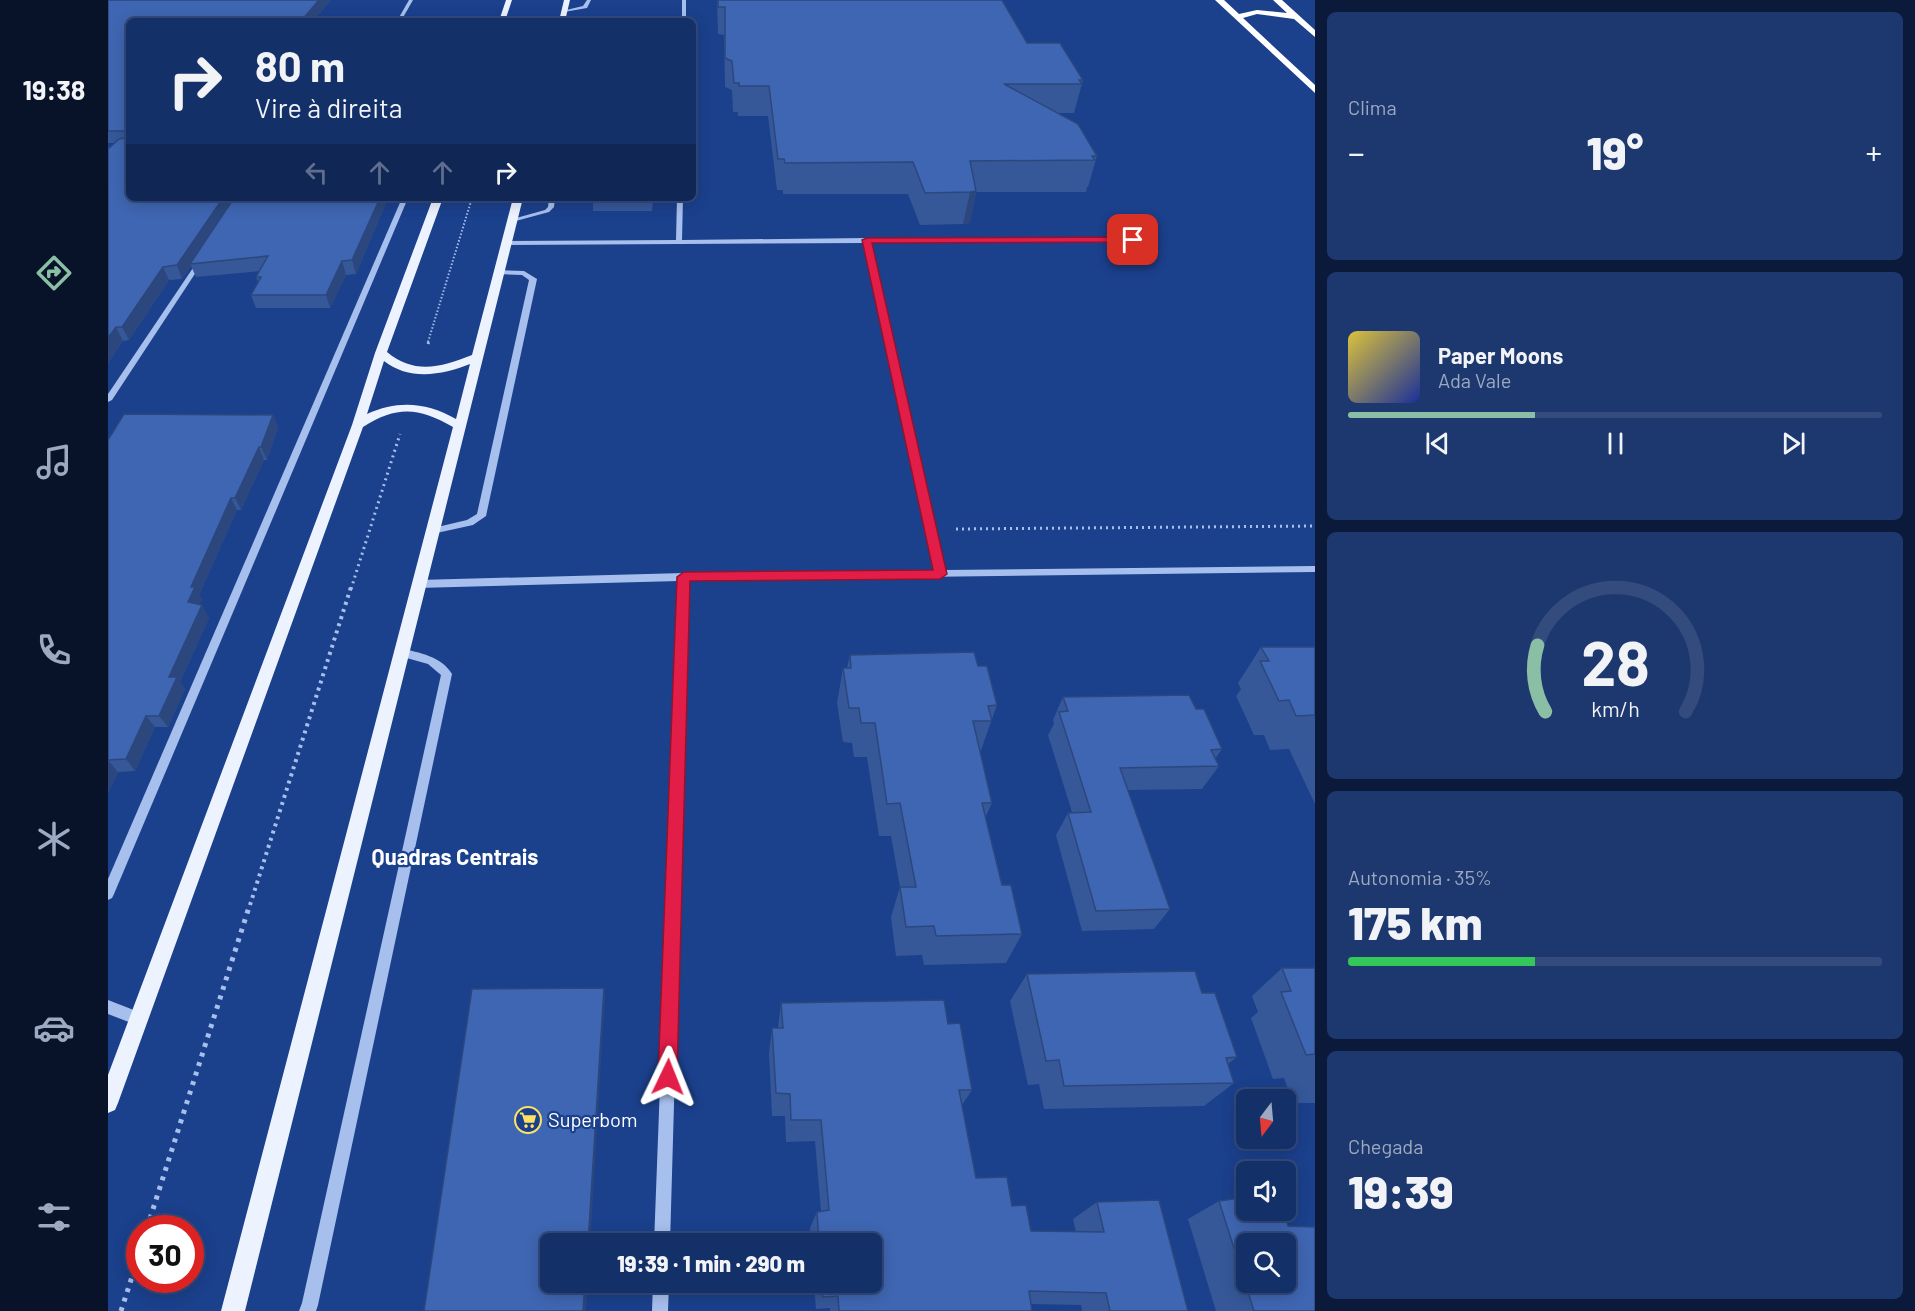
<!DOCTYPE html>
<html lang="pt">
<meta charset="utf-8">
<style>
body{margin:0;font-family:Barlow,sans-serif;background:#1d386f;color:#f1f3f6;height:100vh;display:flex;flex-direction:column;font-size:22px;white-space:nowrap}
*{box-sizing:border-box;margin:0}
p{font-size:20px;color:#9da9c0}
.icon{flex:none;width:33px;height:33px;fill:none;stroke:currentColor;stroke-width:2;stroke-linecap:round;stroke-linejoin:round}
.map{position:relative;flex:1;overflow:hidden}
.panel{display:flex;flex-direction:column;gap:12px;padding:12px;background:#0b1a3a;width:600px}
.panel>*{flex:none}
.banner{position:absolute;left:18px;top:18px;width:570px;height:183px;border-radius:9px;box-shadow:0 3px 15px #0003,0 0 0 2px #334b7d;background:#143069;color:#f1f3f6;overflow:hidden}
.needle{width:39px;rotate:196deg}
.fabs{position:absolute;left:1128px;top:1089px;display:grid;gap:12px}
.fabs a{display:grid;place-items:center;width:60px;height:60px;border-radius:9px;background:#143069;box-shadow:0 3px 15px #0003,0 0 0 2px #334b7d;font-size:30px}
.speed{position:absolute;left:18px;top:1215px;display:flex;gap:12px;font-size:30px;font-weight:700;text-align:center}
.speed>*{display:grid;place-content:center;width:78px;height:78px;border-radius:50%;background:#143069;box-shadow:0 3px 15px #0003,0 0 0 2px #334b7d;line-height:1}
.speed .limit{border:9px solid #d22;background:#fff;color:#111}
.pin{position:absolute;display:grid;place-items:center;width:51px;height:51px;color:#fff;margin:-26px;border-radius:12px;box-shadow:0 3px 9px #0006}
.me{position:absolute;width:66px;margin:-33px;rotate:2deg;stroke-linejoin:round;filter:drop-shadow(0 0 4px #0008)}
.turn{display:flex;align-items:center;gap:21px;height:126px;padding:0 30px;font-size:27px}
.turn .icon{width:78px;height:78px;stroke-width:2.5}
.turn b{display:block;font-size:42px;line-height:51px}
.lanes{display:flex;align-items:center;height:57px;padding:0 30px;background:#0003;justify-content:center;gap:30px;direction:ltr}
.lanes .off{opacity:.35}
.big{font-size:45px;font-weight:800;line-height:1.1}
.panel .card{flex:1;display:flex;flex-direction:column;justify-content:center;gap:9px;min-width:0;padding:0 21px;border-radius:9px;background:#1d386f}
.panel .dial{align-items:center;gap:0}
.dial svg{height:156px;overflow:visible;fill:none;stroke:#334b7d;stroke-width:7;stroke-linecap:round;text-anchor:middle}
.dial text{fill:#f1f3f6;stroke:none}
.song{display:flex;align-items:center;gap:18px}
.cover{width:72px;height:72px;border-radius:9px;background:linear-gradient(135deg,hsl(50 70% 55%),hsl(230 70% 35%))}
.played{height:6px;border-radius:3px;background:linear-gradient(90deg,#8abfa5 35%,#334b7d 35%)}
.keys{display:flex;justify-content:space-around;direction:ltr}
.heat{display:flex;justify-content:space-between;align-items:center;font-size:33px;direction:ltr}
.charge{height:9px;border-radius:4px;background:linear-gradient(90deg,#34c759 35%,#334b7d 0)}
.trip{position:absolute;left:432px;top:1233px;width:342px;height:60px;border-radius:9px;background:#143069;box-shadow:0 3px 15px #0003,0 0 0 2px #334b7d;font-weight:800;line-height:60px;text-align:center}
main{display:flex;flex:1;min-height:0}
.menu{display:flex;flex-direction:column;width:108px;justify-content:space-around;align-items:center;background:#08132a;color:#9da9c0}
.menu .icon{width:42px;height:42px}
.menu .on{color:#8abfa5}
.menu b{font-size:27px;color:#f1f3f6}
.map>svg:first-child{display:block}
</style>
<main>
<nav class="menu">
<b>19:38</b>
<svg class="icon on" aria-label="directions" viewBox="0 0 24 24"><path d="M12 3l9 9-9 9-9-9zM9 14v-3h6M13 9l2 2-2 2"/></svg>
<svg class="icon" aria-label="music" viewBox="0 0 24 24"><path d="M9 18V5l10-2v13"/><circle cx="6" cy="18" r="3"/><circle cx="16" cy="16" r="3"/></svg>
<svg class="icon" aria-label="phone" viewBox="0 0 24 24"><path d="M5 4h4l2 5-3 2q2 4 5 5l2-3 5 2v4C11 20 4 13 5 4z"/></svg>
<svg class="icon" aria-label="climate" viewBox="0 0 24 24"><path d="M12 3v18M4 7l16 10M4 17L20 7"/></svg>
<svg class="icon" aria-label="car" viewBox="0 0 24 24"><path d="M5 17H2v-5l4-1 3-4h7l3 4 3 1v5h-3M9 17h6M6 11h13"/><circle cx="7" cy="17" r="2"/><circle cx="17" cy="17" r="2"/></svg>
<svg class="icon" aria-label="filters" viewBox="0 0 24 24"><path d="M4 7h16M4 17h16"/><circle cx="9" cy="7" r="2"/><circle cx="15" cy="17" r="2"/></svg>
</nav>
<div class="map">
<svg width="1207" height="1311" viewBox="0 0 1207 1311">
<rect width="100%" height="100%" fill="#1b408c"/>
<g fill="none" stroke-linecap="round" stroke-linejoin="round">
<!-- path-far3 -->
<polyline stroke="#a7bfed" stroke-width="2" stroke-dasharray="1.5 2" stroke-linecap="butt" points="320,342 364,198"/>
<!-- path-far2 -->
<g stroke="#a7bfed" stroke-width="3" stroke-dasharray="2 4" stroke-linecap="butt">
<polyline points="320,344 321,341"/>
<polyline points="848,529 1207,526"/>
<polyline points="243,589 292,434"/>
</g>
<!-- path-far1 -->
<polyline stroke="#a7bfed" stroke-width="4" stroke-dasharray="3 4.5" stroke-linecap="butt" points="142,905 243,587"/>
<!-- path -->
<g stroke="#a7bfed" stroke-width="5" stroke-dasharray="4 6" stroke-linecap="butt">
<polyline points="39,1228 142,904"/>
<polyline points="13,1311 32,1252"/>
</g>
<!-- minor -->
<g fill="#a7bfed" fill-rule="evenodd">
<polygon points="301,0 305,0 293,21 289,21"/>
<polygon points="479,0 483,0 479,8 456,12 454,11 475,6"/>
<rect x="574" y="0" width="4" height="21"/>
<polygon points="294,198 300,198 6,894 4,898 0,900 0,879"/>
<polygon points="441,198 447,198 446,207 441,212 404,222 401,220 437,210 440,207"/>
<polygon points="569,198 575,198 574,240 759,238 1049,239 1049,241 1047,242 763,243 836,570 1207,566 1207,572 581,580 562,1244 546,1244 571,581 310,588 305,584 310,580 576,573 826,570 756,243 398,245 395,243 398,241 568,240"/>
<polygon points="91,259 96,260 4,400 0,402 0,394"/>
<polygon points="387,270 416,271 429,279 378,516 365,525 324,534 321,533 319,531 321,529 359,520 369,514 421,280 414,275 387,274"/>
<path d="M292,648C312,653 333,656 344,674L210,1305L208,1311H191L194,1303L333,675L320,664L288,655L287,652L288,649Z"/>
<polygon points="0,1000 36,1014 38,1019 36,1024 31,1026 0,1014"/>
<polygon points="545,1282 561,1282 560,1311 544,1311"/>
</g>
<!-- major -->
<g fill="#edf2ff" fill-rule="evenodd">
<polygon points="398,0 404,0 397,21 391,21"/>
<polygon points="456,0 462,0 457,21 451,21"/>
<path d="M325,198H335L279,352C306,375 334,367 364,355L405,198H415L137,1311H113L345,427C311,408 290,405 255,427L10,1103L7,1110L0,1113V1075L244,425L267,353ZM276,361C301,381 335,375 362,364L348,419C318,402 290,400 259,414Z"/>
</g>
<!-- highway -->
<polygon fill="#fff" fill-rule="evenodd" points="1107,0 1116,0 1131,14 1149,10 1179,13 1165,0 1174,0 1207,30 1207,37 1186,19 1149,14 1135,18 1207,85 1207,93"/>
</g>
<!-- wall -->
<g fill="#365899">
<polygon points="0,0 223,0 205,21 21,21 21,198 280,198 248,274 238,275 222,308 148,308 143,295 150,282 148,277 152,271 88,277 83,266 74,279 61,280 21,340 15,341 0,363 0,145 1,148 6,143 0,143"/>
<polygon points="609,0 894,0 919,43 975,80 966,113 950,113 989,156 980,187 979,187 978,192 868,192 862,223 855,224 812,225 800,194 675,194 675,190 669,190 660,116 630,116 630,112 625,112 624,90 617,87 616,35 610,34"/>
<polygon points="485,198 545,198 544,211 485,211"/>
<polygon points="165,415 170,427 159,460 156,460 133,510 129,510 91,595 94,599 91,605 101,618 72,682 77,689 60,727 47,727 27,771 10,772 0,793 0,440"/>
<polygon points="1153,647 1207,647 1207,804 1181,749 1162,750 1156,735 1146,735 1128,696 1133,689 1130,683"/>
<polygon points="742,655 870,666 889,705 872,753 884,803 877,818 894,885 914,934 898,963 816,965 814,955 788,956 783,917 792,887 783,836 771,836 759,757 746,757 744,743 735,742 729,703 735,668 739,668"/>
<polygon points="955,697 1088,709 1114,749 1107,759 1111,766 1094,789 1020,790 1062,909 1046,929 974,931 948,835 960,813 964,812 940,735 946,724 945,720"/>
<polygon points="1174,968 1207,968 1207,1103 1185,1103 1176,1078 1165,1079 1143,1018 1150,1012 1144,996"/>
<polygon points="919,974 1094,993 1129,1057 1120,1064 1126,1083 1096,1106 936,1109 931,1084 920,1085 902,1001"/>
<polygon points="673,1003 840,1024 864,1090 854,1105 868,1178 904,1206 923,1231 968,1232 965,1219 989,1202 1080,1311 974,1311 973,1305 923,1304 924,1311 722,1311 722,1308 708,1309 706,1282 764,1282 764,1244 703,1244 702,1228 709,1212 713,1211 707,1141 678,1142 677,1116 664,1116 661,1053 664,1028 670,1028"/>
<polygon points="1111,1201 1180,1226 1207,1311 1108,1311 1080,1219"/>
</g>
<!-- shaded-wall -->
<g fill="#2c477d">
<polygon points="211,0 223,0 205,21 193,21"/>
<polygon points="868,191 862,223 855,224 862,192"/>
<polygon points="115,198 128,198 82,264 83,266 74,279 69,265"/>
<polygon points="272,198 280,198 248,274 244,260"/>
<polygon points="234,261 238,275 222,308 218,295"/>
<polygon points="55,267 61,280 21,340 14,327"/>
<polygon points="8,327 15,341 0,363 0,338"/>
<polygon points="165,415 170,427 159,460 153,447"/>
<polygon points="151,447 156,460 133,510 127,498"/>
<polygon points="123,498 129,510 91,595 94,599 87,614 80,602 83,587"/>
<polygon points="94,605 101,618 72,682 77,689 60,727 51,716 61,677"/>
<polygon points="38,716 47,727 27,771 18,759"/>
<polygon points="0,760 10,772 0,793"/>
<polygon points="496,988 497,995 482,1244 480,1244"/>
<polygon points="477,1282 480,1282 478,1311 475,1311"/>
</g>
<!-- building -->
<g fill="#3f66b2" stroke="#2c477d" stroke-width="1.5" fill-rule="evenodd">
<polygon points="0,0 211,0 193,21 21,21 21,198 115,198 69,265 55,267 14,327 8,327 0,338 0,149 11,139 17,138 17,131 0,131"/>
<polygon points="610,0 894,0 919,43 952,43 975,80 971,80 974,84 896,84 970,124 989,156 984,156 987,160 862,161 868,191 862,192 817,193 805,162 677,163 676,159 670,159 661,86 631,86 631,83 626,83 624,61 617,58 617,7 610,7"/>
<polygon points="126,198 272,198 244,260 234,261 218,295 143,295 153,277 148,277 160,256 82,264"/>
<polygon points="485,198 543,198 543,201 484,202"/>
<polygon points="16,414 165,415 153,447 151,447 127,498 123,498 83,587 87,587 80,602 94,605 61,677 69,677 51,716 38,716 18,759 0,760 0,440"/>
<polygon points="1153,647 1207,647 1207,715 1188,716 1181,700 1171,701 1152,661 1161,661"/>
<polygon points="866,652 870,666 879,666 889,705 880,706 884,721 865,721 884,803 874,803 894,885 903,885 914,934 828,936 826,926 798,927 792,887 808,887 792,803 779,804 767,723 753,723 751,708 741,708 735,668 743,668 742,655"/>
<polygon points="1081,695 1088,709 1096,709 1114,749 1103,750 1111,766 1012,768 1062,909 988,911 960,813 983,812 951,712 960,711 955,697"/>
<polygon points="1174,968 1207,968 1207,1054 1198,1055 1173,992 1183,991"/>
<polygon points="1087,971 1094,993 1107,993 1129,1057 1118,1058 1126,1083 956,1086 951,1060 938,1061 919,974"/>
<polygon points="496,988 480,1244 442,1244 442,1282 477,1282 475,1311 316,1311 364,989"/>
<polygon points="836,1000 840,1024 852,1023 864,1090 851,1090 868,1178 899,1177 904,1206 918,1205 923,1231 996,1232 989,1202 1051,1200 1080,1311 1002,1311 998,1293 921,1291 924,1311 731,1311 730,1296 715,1297 714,1282 764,1282 764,1244 711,1244 709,1212 721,1210 713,1120 683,1120 682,1094 668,1093 664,1028 675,1028 673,1003"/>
<path d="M1132,1198H1138V1210H1175L1180,1226L1207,1227V1311H1146L1111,1201ZM1138,1244H1178V1282H1138Z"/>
</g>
<!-- route -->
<polygon fill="#e11d48" stroke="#92132f" stroke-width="1.5" points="1025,237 1029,240 1028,242 764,243 839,574 832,579 582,581 569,1077 566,1083 560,1086 553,1083 550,1077 569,577 576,572 825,570 754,240 759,238"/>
<!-- icons -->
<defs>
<symbol id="supermarket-ring" viewBox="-11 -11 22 22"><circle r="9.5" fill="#1b408c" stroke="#fee264" stroke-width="1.5"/><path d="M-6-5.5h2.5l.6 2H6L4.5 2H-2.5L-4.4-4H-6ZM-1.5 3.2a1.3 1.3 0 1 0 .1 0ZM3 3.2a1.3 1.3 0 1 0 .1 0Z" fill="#fee264"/></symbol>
</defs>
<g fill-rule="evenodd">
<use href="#supermarket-ring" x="405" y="1105" width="30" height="30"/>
</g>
<g text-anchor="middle" stroke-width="4.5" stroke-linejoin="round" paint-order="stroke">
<!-- near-poi labels -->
<g font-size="20" fill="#fff" stroke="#1b408c" text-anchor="start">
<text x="440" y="1127">Superbom</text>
</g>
<!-- district labels -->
<g font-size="22" font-weight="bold" fill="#fff" stroke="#1b408c">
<text x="347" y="865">Quadras Centrais</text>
</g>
</g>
</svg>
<div class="fabs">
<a><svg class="needle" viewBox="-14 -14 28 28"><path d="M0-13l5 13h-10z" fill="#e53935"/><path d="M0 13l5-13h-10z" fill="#9da9c0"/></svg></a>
<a><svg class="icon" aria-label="sound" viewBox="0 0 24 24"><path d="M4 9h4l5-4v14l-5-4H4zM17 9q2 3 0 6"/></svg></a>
<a><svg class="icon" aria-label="search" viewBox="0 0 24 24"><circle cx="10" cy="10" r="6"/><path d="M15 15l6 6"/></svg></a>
</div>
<div class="speed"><div class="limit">30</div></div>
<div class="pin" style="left:1025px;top:240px;background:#d93025"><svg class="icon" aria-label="arrive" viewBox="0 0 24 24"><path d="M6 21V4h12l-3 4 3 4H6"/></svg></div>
<svg class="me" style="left:560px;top:1077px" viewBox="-20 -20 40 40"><path d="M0-17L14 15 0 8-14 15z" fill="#e11d48" stroke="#fff" stroke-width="4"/></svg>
<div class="trip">19:39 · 1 min · 290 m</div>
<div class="banner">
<div class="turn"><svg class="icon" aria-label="right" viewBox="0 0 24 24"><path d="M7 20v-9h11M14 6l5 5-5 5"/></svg><div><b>80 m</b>Vire à direita</div></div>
<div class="lanes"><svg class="icon off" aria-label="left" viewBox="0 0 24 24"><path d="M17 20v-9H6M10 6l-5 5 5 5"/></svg><svg class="icon off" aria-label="ahead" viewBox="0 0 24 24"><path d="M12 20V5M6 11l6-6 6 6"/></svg><svg class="icon off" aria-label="ahead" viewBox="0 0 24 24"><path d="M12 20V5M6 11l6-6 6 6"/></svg><svg class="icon" aria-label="right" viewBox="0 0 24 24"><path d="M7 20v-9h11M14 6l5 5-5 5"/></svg></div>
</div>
</div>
<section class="panel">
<div class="card"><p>Clima</p>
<div class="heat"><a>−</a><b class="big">19°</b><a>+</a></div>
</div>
<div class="card">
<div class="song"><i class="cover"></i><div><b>Paper Moons</b><p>Ada Vale</p></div></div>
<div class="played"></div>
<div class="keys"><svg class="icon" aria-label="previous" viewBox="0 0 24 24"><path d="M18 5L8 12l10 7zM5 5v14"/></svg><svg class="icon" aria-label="pause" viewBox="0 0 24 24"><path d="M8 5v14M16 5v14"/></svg><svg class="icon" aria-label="next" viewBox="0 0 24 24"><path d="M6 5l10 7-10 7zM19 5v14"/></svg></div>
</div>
<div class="card dial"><svg viewBox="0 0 100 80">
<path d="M14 69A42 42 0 1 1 86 69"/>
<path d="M14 69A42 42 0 0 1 10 35" stroke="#8abfa5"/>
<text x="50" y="56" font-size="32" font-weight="700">28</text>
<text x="50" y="72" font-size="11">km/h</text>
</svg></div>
<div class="card"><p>Autonomia · 35%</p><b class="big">175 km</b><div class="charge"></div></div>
<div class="card"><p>Chegada</p><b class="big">19:39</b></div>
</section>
</main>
